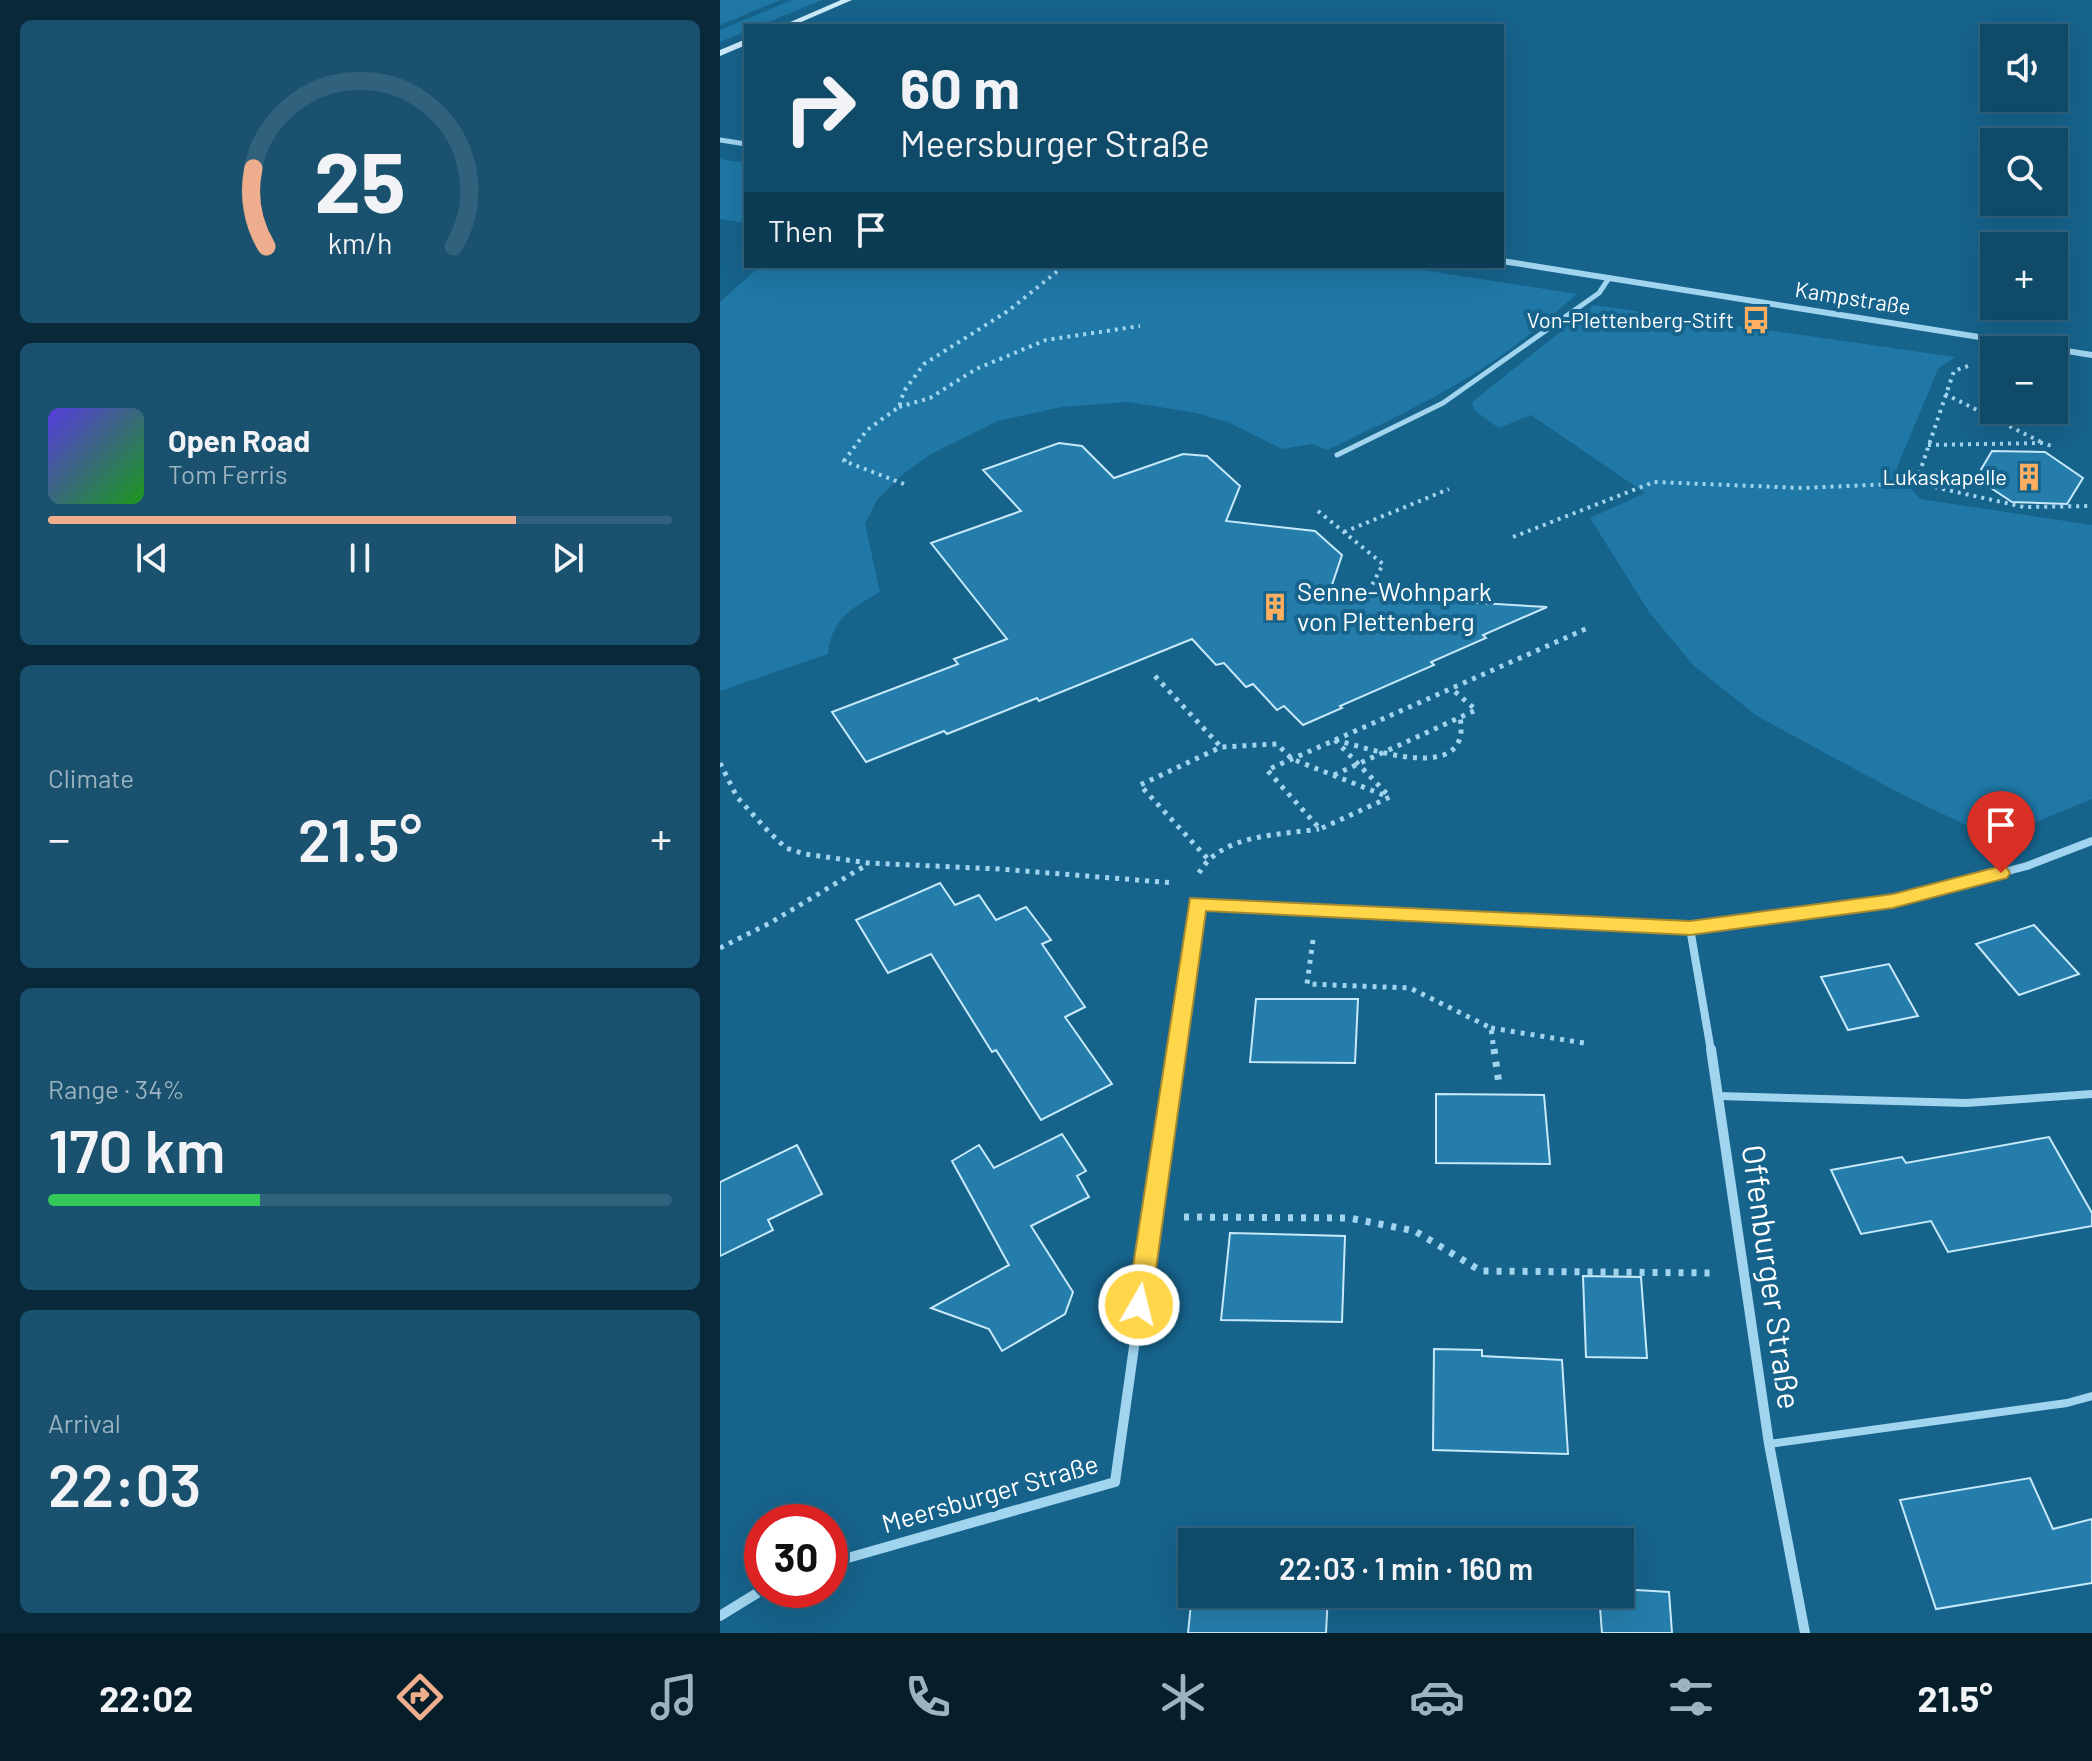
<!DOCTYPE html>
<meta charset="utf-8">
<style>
body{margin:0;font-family:Barlow,sans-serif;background:#19516f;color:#f1f3f6;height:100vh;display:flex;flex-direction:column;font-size:30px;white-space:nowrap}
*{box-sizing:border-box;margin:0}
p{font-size:26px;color:#9cb3c0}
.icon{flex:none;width:44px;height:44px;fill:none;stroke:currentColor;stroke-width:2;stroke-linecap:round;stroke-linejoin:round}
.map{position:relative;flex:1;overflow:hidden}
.panel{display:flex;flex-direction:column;gap:20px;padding:20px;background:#09293a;width:720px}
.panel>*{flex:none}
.guide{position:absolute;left:24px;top:24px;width:760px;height:244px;border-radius:0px;box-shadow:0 8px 32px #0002,0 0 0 2px #30627d;background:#104a69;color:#f1f3f6;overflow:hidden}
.buttons{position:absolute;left:1260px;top:24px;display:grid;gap:16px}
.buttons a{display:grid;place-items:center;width:88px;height:88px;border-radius:0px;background:#104a69;box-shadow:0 8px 32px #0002,0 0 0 2px #30627d;font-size:40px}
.speed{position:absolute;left:24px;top:1504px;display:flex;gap:16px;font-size:40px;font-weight:700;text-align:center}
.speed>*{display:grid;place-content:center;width:104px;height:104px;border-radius:50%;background:#104a69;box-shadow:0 8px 32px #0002,0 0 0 2px #30627d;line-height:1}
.speed .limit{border:12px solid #d22;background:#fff;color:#111}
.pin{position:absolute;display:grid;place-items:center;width:68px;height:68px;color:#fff;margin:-82px -34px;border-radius:50% 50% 50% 0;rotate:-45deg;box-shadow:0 0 8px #0007}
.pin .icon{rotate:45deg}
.me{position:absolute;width:88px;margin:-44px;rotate:8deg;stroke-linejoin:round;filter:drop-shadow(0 0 6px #0008)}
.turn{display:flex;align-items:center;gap:28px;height:168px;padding:0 24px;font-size:36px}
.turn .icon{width:104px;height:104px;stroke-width:2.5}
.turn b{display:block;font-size:56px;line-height:68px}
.then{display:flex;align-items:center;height:76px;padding:0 24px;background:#0003;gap:16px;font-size:30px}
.big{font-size:60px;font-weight:600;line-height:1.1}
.panel .tile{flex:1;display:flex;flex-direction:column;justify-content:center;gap:12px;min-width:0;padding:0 28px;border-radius:12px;background:#19516f}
.panel .dial{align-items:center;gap:0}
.dial svg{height:208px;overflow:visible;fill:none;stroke:#30627d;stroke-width:7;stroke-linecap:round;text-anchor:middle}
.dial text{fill:#f1f3f6;stroke:none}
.song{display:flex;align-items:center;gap:24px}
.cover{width:96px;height:96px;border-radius:12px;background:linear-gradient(135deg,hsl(250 70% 55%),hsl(120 70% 35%))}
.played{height:8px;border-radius:4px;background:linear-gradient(90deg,#eead8d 75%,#30627d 75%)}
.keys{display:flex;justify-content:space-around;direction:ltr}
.heat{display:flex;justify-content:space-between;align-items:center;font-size:44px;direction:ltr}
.charge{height:12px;border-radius:6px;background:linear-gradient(90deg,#34c759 34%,#30627d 0)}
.trip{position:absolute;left:458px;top:1528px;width:456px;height:80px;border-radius:0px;background:#104a69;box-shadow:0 8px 32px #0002,0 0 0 2px #30627d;font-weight:600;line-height:80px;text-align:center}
.menu{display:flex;height:128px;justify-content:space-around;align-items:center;background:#061e2a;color:#9cb3c0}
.menu .icon{width:56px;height:56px}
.menu .on{color:#eead8d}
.menu b{font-size:36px;color:#f1f3f6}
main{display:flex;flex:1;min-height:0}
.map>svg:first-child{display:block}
</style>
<main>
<section class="panel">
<div class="tile dial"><svg viewBox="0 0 100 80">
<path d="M14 69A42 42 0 1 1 86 69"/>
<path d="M14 69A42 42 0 0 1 9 39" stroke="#eead8d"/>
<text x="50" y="56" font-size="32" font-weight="700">25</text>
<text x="50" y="72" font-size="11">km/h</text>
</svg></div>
<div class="tile">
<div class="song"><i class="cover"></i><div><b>Open Road</b><p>Tom Ferris</p></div></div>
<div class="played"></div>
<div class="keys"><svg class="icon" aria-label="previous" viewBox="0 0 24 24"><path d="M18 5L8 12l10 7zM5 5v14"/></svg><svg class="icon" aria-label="pause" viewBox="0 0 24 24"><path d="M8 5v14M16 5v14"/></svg><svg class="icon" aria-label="next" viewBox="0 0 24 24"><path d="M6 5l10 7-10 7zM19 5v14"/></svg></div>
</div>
<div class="tile"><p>Climate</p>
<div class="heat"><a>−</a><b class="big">21.5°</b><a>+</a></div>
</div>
<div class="tile"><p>Range · 34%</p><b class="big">170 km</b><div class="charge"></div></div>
<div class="tile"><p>Arrival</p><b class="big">22:03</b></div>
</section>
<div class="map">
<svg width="1372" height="1633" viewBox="0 0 1372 1633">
<rect width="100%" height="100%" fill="#16638c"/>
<!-- green -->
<g fill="#1f78a6">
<polygon points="0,0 60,0 0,25"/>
<polygon points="72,0 102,0 39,26 26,26 26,31 0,42 0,30"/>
<polygon points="0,159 26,163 26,223 0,219"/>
<path d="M40,266H677L857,294C826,321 795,348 760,370C712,401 659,425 607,450L592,444L562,449L508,422L476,413L409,402L342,407L278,421L211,454L182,475L157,500L145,524L160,592C132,607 111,620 108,654L0,691V302Z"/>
<polygon points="874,305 1235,357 1218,369 1176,470 1200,499 1372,525 1372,799 1275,839 1181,794 1037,716 974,666 929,612 870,518 925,493 811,415 779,428 755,411 752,402"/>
</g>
<!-- building -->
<g fill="#257dab" stroke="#c7e9fb" stroke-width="2">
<polygon points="339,443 362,446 394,478 463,454 487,456 520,486 506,521 595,531 622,555 609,594 827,607 763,635 766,638 711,662 714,665 620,706 622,708 583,725 564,706 557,710 533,684 526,687 504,663 496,665 472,639 319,701 317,698 227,734 224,731 146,762 112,712 238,664 234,659 287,639 211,543 301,511 263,470"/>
<polygon points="1272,451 1325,452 1363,478 1347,504 1292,502 1256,478"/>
<polygon points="220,883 235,905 259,895 276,920 306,907 331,940 322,944 365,1007 345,1017 392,1084 321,1120 276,1050 272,1052 211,954 168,973 136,920"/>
<polygon points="1314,925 1359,974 1299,995 1256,944"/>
<polygon points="1169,964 1198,1016 1128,1030 1101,977"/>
<polygon points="536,999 638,999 635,1063 530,1062"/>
<polygon points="716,1094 824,1095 830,1164 716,1163"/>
<polygon points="342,1134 366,1171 357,1176 369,1197 311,1226 353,1292 345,1314 282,1351 269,1329 211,1308 289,1265 232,1161 259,1145 274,1168"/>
<polygon points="1329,1137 1372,1213 1372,1226 1228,1252 1211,1221 1141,1234 1111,1170 1182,1157 1186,1163"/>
<polygon points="77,1145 102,1194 48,1220 53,1230 0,1256 0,1182"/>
<polygon points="510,1233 625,1236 622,1322 501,1320"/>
<polygon points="863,1276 921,1277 927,1358 866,1357"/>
<polygon points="714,1349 762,1350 762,1356 842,1360 848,1454 713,1450"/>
<polygon points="1310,1478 1333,1529 1372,1519 1372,1583 1216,1609 1180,1500"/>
<polygon points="900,1589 949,1592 952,1633 882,1633 879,1594 900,1594"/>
<polygon points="472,1594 608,1594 606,1633 468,1633"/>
</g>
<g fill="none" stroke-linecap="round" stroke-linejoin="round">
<!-- path-far2 -->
<g stroke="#a1d4ef" stroke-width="4" stroke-dasharray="3 5" stroke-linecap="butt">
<polyline points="1248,366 1234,371 1196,483 1304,507 1372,506"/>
<polyline points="1225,394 1321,442"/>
<polyline points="179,407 210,398 256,369 326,340 420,326"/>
<polyline points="1208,445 1322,443 1335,447"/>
<polyline points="184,484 124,461 147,430 179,407 184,391 204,364 288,311 344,266"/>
<polyline points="598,511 663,564 649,591"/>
<polyline points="624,532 729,489"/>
<polyline points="793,537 934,482 1082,488 1196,483"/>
</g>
<!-- path-far1 -->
<g stroke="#a1d4ef" stroke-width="5" stroke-dasharray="4 6" stroke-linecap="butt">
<polyline points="435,676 501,747"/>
<path d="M615,740C649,748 753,787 740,717"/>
<polygon points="615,740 670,797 600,829 547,770"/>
<polyline points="615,740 870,627"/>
<polyline points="0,763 17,797 48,831 66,848 85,854 148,863 279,869 455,883"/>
<polyline points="614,775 756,710 732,689"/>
<polyline points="487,858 420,785 501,747 557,744 572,759 666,796"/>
<path d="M479,873C501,834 559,835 599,829"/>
<polyline points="593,940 587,984 690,988 771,1028 774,1051"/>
<polyline points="0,948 50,923 148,864"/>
<polyline points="771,1028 864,1043"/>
</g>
<!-- path -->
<g stroke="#a1d4ef" stroke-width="7" stroke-dasharray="5 8" stroke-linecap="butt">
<polyline points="774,1049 779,1084"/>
<polyline points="464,1217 629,1218 695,1231 761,1271 993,1273"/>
</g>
<!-- lane-far1 -->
<polyline stroke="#a1d4ef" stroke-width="5" points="617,455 723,403 879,293 889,278"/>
<!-- lane -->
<g stroke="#a1d4ef" stroke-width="8">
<polyline points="999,1096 1246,1103 1372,1094"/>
<polyline points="1049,1444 1347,1403 1372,1396"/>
</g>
<!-- street-far3 -->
<g stroke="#a1d4ef" stroke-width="5">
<polyline points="0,140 26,144"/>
<polyline points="782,261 795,263"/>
</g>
<!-- street-far2 -->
<polyline stroke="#a1d4ef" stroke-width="6" points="782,261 1372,355"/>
<!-- street-far1 -->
<g stroke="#a1d4ef" stroke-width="8">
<polyline points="970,928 991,1051"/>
<polyline points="456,1051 477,903 970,928 1173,901 1307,866 1372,841"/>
</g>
<!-- street -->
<g stroke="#a1d4ef" stroke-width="10">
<polyline points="991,1049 1049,1444 1085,1633"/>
<polyline points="110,1563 395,1482 456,1049"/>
<polyline points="0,1616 42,1590"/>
</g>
<!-- secondary -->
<g fill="#ceebfb" fill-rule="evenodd">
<polygon points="121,0 132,0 72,26 61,26"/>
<polygon points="26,39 26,45 0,56 0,50"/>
</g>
</g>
<!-- route -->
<polygon fill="#ffd54a" stroke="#a68a30" stroke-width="2" points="1281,866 1287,868 1290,873 1287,878 1173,908 970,935 486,911 431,1305 427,1313 419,1316 410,1313 407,1305 470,898 970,921 1173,894"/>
<!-- icons -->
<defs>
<symbol id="bus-bare" viewBox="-9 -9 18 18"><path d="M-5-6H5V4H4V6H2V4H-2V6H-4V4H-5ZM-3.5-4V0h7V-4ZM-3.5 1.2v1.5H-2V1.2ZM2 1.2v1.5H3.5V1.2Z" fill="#ffaf5f" stroke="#16638c" stroke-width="2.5" paint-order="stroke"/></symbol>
<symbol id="building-bare" viewBox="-9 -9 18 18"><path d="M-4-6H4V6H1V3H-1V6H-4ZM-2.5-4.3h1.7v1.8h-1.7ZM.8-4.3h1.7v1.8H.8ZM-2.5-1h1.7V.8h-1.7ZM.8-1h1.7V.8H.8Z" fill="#ffaf5f" stroke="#16638c" stroke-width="2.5" paint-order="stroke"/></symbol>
</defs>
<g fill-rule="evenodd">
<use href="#bus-bare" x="1016" y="300" width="40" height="40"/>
<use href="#building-bare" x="1289" y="457" width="40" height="40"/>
<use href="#building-bare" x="535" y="587" width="40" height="40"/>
</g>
<g text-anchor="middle" stroke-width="8" stroke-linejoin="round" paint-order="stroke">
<!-- far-street labels -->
<g font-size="22" fill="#fff" stroke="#16638c">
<text transform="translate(1133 298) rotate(9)" y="8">Kampstraße</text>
</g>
<!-- far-poi labels -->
<g font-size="22" fill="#fff" stroke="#16638c" text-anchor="end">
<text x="1014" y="328">Von-Plettenberg-Stift</text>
<text x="1287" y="485">Lukaskapelle</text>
</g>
<!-- poi labels -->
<g font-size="26" fill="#fff" stroke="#16638c" text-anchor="start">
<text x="577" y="601">Senne-Wohnpark<tspan x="577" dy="30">von Plettenberg</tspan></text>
</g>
<!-- street labels -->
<g font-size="26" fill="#fff" stroke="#16638c">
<text transform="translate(270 1494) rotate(-16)" y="9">Meersburger Straße</text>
</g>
<!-- near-street labels -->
<g font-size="32" fill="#fff" stroke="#16638c">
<text transform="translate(1051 1277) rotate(82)" y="11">Offenburger Straße</text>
</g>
</g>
</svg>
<div class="buttons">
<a><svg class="icon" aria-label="sound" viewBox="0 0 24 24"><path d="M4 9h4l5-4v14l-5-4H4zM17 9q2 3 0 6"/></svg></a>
<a><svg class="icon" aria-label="search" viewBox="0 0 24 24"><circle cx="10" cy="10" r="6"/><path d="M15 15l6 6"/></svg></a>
<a>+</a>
<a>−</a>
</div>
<div class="speed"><div class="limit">30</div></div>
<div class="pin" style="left:1281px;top:873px;background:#d93025"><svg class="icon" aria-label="arrive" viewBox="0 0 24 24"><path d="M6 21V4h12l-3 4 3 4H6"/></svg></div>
<svg class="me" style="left:419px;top:1305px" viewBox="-20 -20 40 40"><circle r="17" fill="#ffd54a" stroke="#fff" stroke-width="3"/><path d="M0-11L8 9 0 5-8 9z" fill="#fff"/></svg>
<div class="trip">22:03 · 1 min · 160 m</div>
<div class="guide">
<div class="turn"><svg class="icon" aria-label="right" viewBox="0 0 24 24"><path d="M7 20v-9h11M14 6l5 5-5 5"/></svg><div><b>60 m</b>Meersburger Straße</div></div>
<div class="then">Then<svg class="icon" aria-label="arrive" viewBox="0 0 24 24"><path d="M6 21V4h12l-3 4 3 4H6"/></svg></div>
</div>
</div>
</main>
<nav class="menu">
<b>22:02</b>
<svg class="icon on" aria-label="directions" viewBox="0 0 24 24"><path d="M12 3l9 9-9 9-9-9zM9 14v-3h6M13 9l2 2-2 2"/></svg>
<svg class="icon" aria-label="music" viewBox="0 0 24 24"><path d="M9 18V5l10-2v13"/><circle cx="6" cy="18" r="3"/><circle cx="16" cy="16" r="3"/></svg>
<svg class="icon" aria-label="phone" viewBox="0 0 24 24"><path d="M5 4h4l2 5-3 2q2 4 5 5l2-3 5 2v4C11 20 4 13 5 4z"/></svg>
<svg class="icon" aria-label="climate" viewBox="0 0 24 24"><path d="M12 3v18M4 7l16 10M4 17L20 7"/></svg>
<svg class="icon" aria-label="car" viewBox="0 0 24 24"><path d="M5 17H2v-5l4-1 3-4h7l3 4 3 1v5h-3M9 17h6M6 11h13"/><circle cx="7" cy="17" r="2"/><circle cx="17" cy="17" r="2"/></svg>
<svg class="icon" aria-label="filters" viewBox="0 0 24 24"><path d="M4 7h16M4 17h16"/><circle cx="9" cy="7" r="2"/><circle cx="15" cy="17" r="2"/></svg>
<b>21.5°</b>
</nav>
